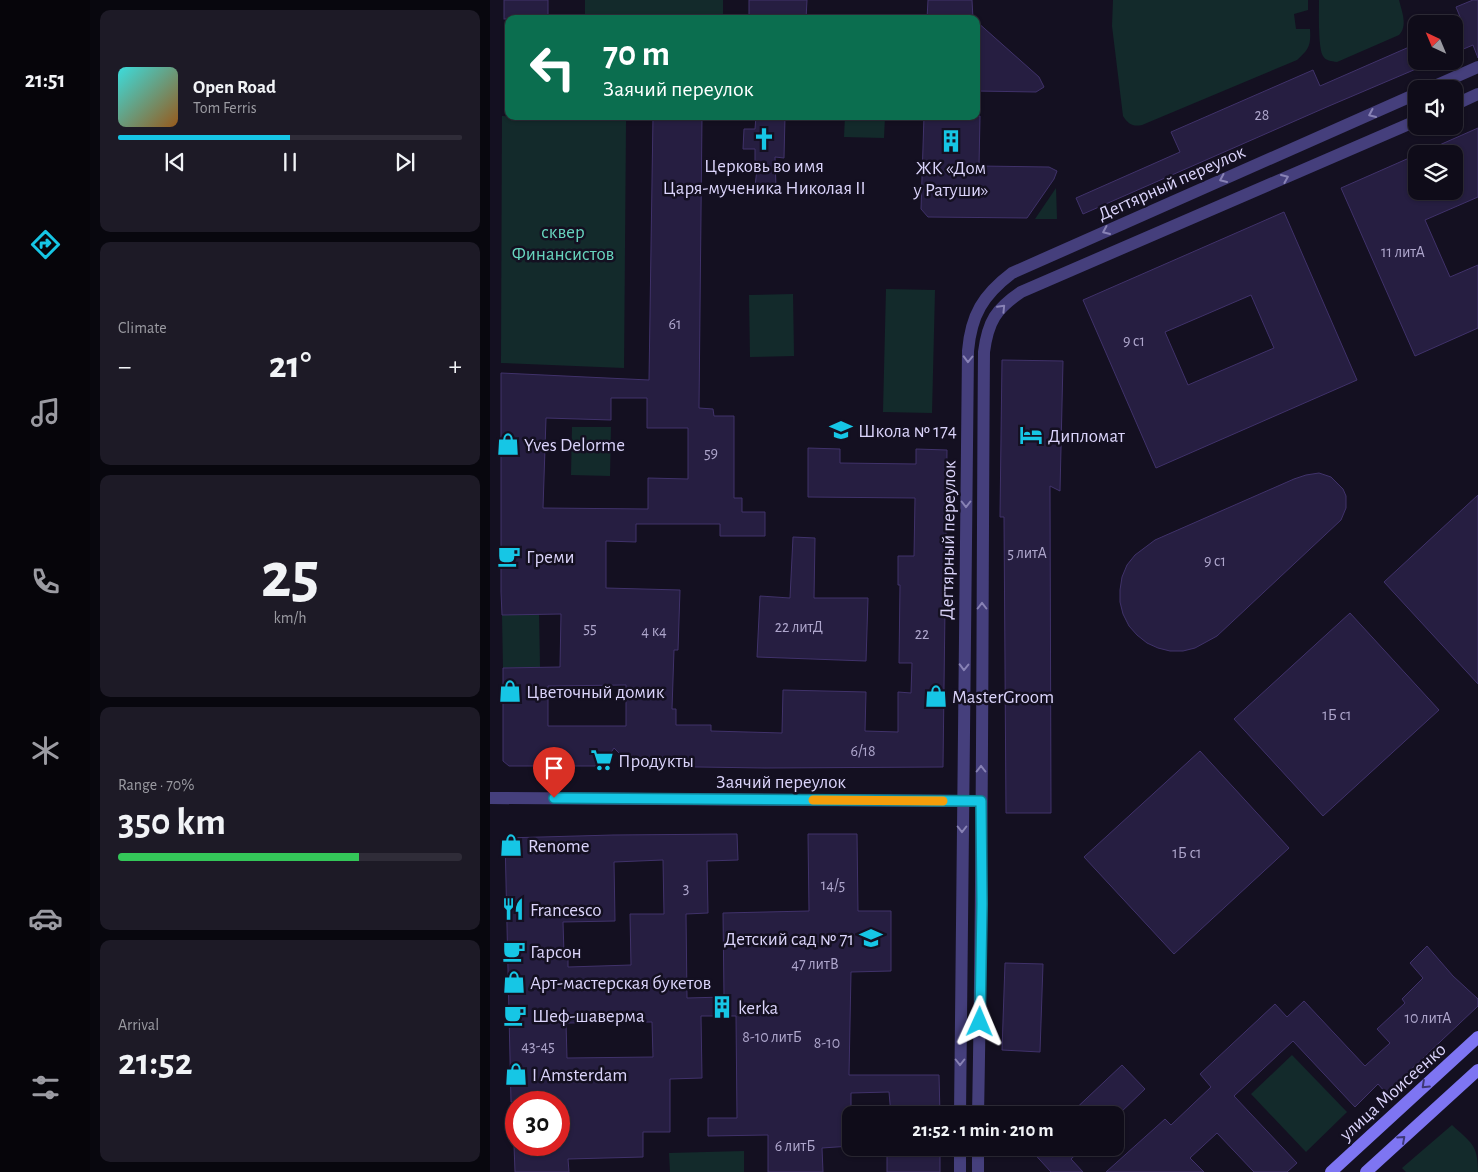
<!DOCTYPE html>
<meta charset="utf-8">
<style>
body{margin:0;font-family:"Alegreya Sans",sans-serif;background:#1d1a26;color:#f1f3f6;height:100vh;display:flex;flex-direction:column;font-size:19px;white-space:nowrap}
*{box-sizing:border-box;margin:0}
p{font-size:16px;color:#9b9ba2}
.icon{flex:none;width:28px;height:28px;fill:none;stroke:currentColor;stroke-width:2;stroke-linecap:round;stroke-linejoin:round}
.map{position:relative;flex:1;overflow:hidden}
.panel{display:flex;flex-direction:column;gap:10px;padding:10px;background:#08070e;width:400px}
.panel>*{flex:none}
.banner{position:absolute;left:15px;top:15px;width:475px;height:105px;border-radius:10px;box-shadow:0 1px 4px #0004,0 0 0 1px #2f2c38;background:#0b6e4f;color:#fff;overflow:hidden}
.needle{width:32px;rotate:316deg}
.buttons{position:absolute;left:918px;top:15px;display:grid;gap:10px}
.buttons a{display:grid;place-items:center;width:55px;height:55px;border-radius:10px;background:#0f0c19;box-shadow:0 1px 4px #0004,0 0 0 1px #2f2c38;font-size:25px}
.speed{position:absolute;left:15px;top:1091px;display:flex;gap:10px;font-size:25px;font-weight:700;text-align:center}
.speed>*{display:grid;place-content:center;width:65px;height:65px;border-radius:50%;background:#0f0c19;box-shadow:0 1px 4px #0004,0 0 0 1px #2f2c38;line-height:1}
.speed .limit{border:8px solid #d22;background:#fff;color:#111}
.pin{position:absolute;display:grid;place-items:center;width:42px;height:42px;color:#fff;margin:-51px -21px;border-radius:50% 50% 50% 0;rotate:-45deg;box-shadow:0 0 5px #0007}
.pin .icon{rotate:45deg}
.me{position:absolute;width:55px;margin:-28px;rotate:1deg;stroke-linejoin:round;filter:drop-shadow(0 0 4px #0008)}
.turn{display:flex;align-items:center;gap:18px;height:105px;padding:0 15px;font-size:22px}
.turn .icon{width:65px;height:65px;stroke-width:2.5}
.turn b{display:block;font-size:35px;line-height:42px}
.big{font-size:38px;font-weight:700;line-height:1.1}
.panel .card{flex:1;display:flex;flex-direction:column;justify-content:center;gap:8px;min-width:0;padding:0 18px;border-radius:10px;background:#1d1a26}
.panel .dial{align-items:center;gap:0}
.dial b{font-size:65px;line-height:1}
.song{display:flex;align-items:center;gap:15px}
.cover{width:60px;height:60px;border-radius:8px;background:linear-gradient(135deg,hsl(180 70% 55%),hsl(30 70% 35%))}
.played{height:5px;border-radius:2px;background:linear-gradient(90deg,#16c6e5 50%,#2f2c38 50%)}
.keys{display:flex;justify-content:space-around;direction:ltr}
.heat{display:flex;justify-content:space-between;align-items:center;font-size:28px;direction:ltr}
.charge{height:8px;border-radius:4px;background:linear-gradient(90deg,#34c759 70%,#2f2c38 0)}
.trip{position:absolute;left:352px;top:1106px;width:282px;height:50px;border-radius:10px;background:#0f0c19;box-shadow:0 1px 4px #0004,0 0 0 1px #2f2c38;font-weight:700;line-height:50px;text-align:center}
main{display:flex;flex:1;min-height:0}
.tab-bar{display:flex;flex-direction:column;width:90px;justify-content:space-around;align-items:center;background:#06050a;color:#9b9ba2}
.tab-bar .icon{width:35px;height:35px}
.tab-bar .selected{color:#16c6e5}
.tab-bar b{font-size:22px;color:#f1f3f6}
.map>svg:first-child{display:block}
</style>
<main>
<nav class="tab-bar">
<b>21:51</b>
<svg class="icon selected" aria-label="directions" viewBox="0 0 24 24"><path d="M12 3l9 9-9 9-9-9zM9 14v-3h6M13 9l2 2-2 2"/></svg>
<svg class="icon" aria-label="music" viewBox="0 0 24 24"><path d="M9 18V5l10-2v13"/><circle cx="6" cy="18" r="3"/><circle cx="16" cy="16" r="3"/></svg>
<svg class="icon" aria-label="phone" viewBox="0 0 24 24"><path d="M5 4h4l2 5-3 2q2 4 5 5l2-3 5 2v4C11 20 4 13 5 4z"/></svg>
<svg class="icon" aria-label="climate" viewBox="0 0 24 24"><path d="M12 3v18M4 7l16 10M4 17L20 7"/></svg>
<svg class="icon" aria-label="car" viewBox="0 0 24 24"><path d="M5 17H2v-5l4-1 3-4h7l3 4 3 1v5h-3M9 17h6M6 11h13"/><circle cx="7" cy="17" r="2"/><circle cx="17" cy="17" r="2"/></svg>
<svg class="icon" aria-label="filters" viewBox="0 0 24 24"><path d="M4 7h16M4 17h16"/><circle cx="9" cy="7" r="2"/><circle cx="15" cy="17" r="2"/></svg>
</nav>
<section class="panel">
<div class="card">
<div class="song"><i class="cover"></i><div><b>Open Road</b><p>Tom Ferris</p></div></div>
<div class="played"></div>
<div class="keys"><svg class="icon" aria-label="previous" viewBox="0 0 24 24"><path d="M18 5L8 12l10 7zM5 5v14"/></svg><svg class="icon" aria-label="pause" viewBox="0 0 24 24"><path d="M8 5v14M16 5v14"/></svg><svg class="icon" aria-label="next" viewBox="0 0 24 24"><path d="M6 5l10 7-10 7zM19 5v14"/></svg></div>
</div>
<div class="card"><p>Climate</p>
<div class="heat"><a>−</a><b class="big">21°</b><a>+</a></div>
</div>
<div class="card dial"><b>25</b><p>km/h</p></div>
<div class="card"><p>Range · 70%</p><b class="big">350 km</b><div class="charge"></div></div>
<div class="card"><p>Arrival</p><b class="big">21:52</b></div>
</section>
<div class="map">
<svg width="988" height="1172" viewBox="0 0 988 1172">
<rect width="100%" height="100%" fill="#141021"/>
<!-- green -->
<g fill="#132a2b">
<rect x="95" y="0" width="138" height="19"/>
<path d="M623,0H818V10L804,14L806,29H820C821,46 819,49 807,60L652,125C643,127 638,124 633,116L622,26Z"/>
<path d="M829,0H909C912,12 918,26 909,35L847,62C841,61 836,61 833,56C828,48 829,11 829,0Z"/>
<polygon points="12,116 136,121 134,368 11,363"/>
<polygon points="355,116 395,116 394,138 354,137"/>
<polygon points="566,188 567,219 545,219"/>
<polygon points="396,289 445,290 442,413 393,412"/>
<polygon points="303,294 304,356 260,357 259,295"/>
<polygon points="82,427 121,427 120,476 81,475"/>
<polygon points="49,614 50,667 13,668 12,615"/>
<polygon points="802,1055 857,1112 816,1152 761,1094"/>
<path d="M962,1125C981,1143 988,1144 988,1172H916L912,1168Z"/>
<polygon points="254,1151 254,1172 180,1172 179,1153"/>
</g>
<!-- building -->
<g fill="#261e41" stroke="#40326a" fill-rule="evenodd">
<rect x="14" y="0" width="44" height="19"/>
<polygon points="259,0 317,0 316,19 259,19"/>
<polygon points="438,0 482,0 483,19 437,19"/>
<polygon points="983,0 988,0 988,58 983,45 964,53 964,28 973,24 966,7"/>
<polygon points="486,21 549,77 554,87 546,92 486,91"/>
<polygon points="926,44 926,69 839,106 593,214 586,198 690,152 681,132 823,70 830,86"/>
<path d="M163,116H212L209,408L223,409L224,416H244V498H252V512H275V536H230V524H146V542L116,541V588L190,590L188,650H184L182,709H186V725H221V731L292,733L293,690L376,692L375,731L408,732V692L421,693L422,663H409L410,585H408V556H424L425,498L318,497V448L350,449V463L426,464V449L457,450L453,767L275,768L142,766L124,748L112,766H19L13,761V668L70,667L71,614L12,615L11,592V373L159,380ZM121,398H157V428H198V479L158,478V509L53,508L56,418L121,420ZM136,685V726H58V686Z"/>
<polygon points="266,116 295,116 294,158 285,157 286,188 282,193 277,195 272,194 267,191 265,186 268,161 265,161 265,149 253,149 254,129 265,129"/>
<polygon points="434,116 490,116 489,166 559,167 567,171 564,179 537,218 438,217 431,209"/>
<polygon points="988,128 988,197 935,220 960,277 988,265 988,328 925,356 851,188 926,155 926,191 964,191 964,154 929,154"/>
<path d="M794,212L867,380L666,468L593,300ZM761,295L784,348L698,385L675,332Z"/>
<polygon points="512,360 573,361 570,491 560,486 561,813 516,813 514,517 510,517"/>
<polygon points="829,473 841,477 853,489 856,496 856,508 851,520 727,636 705,648 693,651 680,651 668,648 657,643 647,635 639,626 633,614 630,602 630,590 632,577 637,565 645,555 665,540 804,479 816,475"/>
<polygon points="988,495 988,684 894,582"/>
<polygon points="303,537 325,538 324,598 378,598 376,661 267,657 270,596 300,598"/>
<polygon points="860,613 949,710 833,816 744,719"/>
<polygon points="710,751 799,848 684,954 594,857"/>
<path d="M247,834L248,860L217,861L218,913L196,914L197,998L234,997L233,913L319,911L318,834H367L368,911H401V971L361,972L359,1075H449L450,1115H401L399,1092L361,1093V1146L332,1148L333,1172H278V1135L218,1136V1118H247L246,1016H211L212,1078L180,1079V1132H153V1157L78,1159L79,1172H25L24,1145H69V1102H21L15,838L123,835ZM173,860L174,914H140L141,965L78,967V954H74L73,922L125,921L124,862ZM162,1022L163,1057L77,1058L76,1023Z"/>
<polygon points="937,946 963,976 988,999 988,1006 896,1093 888,1084 865,1107 803,1041 744,1096 807,1163 797,1172 764,1172 727,1133 700,1158 714,1172 616,1172 675,1119 681,1125 721,1087 710,1074 785,1004 797,1017 814,1001 875,1066 900,1043 887,1029 915,1003 912,999 933,978 920,963"/>
<polygon points="515,963 553,964 550,1052 512,1050"/>
<polygon points="632,1065 655,1089 628,1115 579,1115"/>
<rect x="397" y="1148" width="53" height="24"/>
<polygon points="539,1148 593,1148 581,1159 593,1172 561,1172"/>
</g>
<g fill="none" stroke-linecap="round" stroke-linejoin="round">
<!-- street -->
<g stroke="#453f7c" stroke-width="12">
<polyline points="938,89 988,67"/>
<polyline points="964,105 988,94"/>
<polyline points="0,798 480,801"/>
<path d="M470,1115L478,351C481,315 493,295 522,273L926,94"/>
<path d="M488,1115C493,861 492,606 494,352C498,321 506,309 531,292L926,121"/>
<polyline points="488,1148 488,1172"/>
<polyline points="470,1172 470,1148"/>
</g>
<!-- secondary -->
<g stroke="#7e75f2" stroke-width="12">
<polyline points="841,1172 988,1037"/>
<polyline points="876,1172 988,1070"/>
</g>
</g>
<!-- one-way arrows -->
<defs><path id="oneway-chevron" d="M-2-3.5L2.5 0L-2 3.5" fill="none" stroke-width="1.6" stroke-linecap="round" stroke-linejoin="round" transform="scale(1.25)"/></defs>
<g stroke="#8882b5">
<use href="#oneway-chevron" transform="translate(882 114) rotate(156)"/>
<use href="#oneway-chevron" transform="translate(795 178) rotate(-23)"/>
<use href="#oneway-chevron" transform="translate(733 179) rotate(156)"/>
<use href="#oneway-chevron" transform="translate(616 231) rotate(156)"/>
<use href="#oneway-chevron" transform="translate(512 308) rotate(-46)"/>
<use href="#oneway-chevron" transform="translate(478 359) rotate(91)"/>
<use href="#oneway-chevron" transform="translate(476 504) rotate(90)"/>
<use href="#oneway-chevron" transform="translate(492 606) rotate(-90)"/>
<use href="#oneway-chevron" transform="translate(474 667) rotate(91)"/>
<use href="#oneway-chevron" transform="translate(491 769) rotate(-90)"/>
<use href="#oneway-chevron" transform="translate(472 829) rotate(90)"/>
<use href="#oneway-chevron" transform="translate(470 1062) rotate(90)"/>
</g>
<g stroke="#3e3875">
<use href="#oneway-chevron" transform="translate(935 1085) rotate(137)"/>
<use href="#oneway-chevron" transform="translate(912 1139) rotate(-42)"/>
</g>
<g fill="none" stroke-linecap="round" stroke-linejoin="round">
<defs>
<polyline id="route" points="64,798 491,801 492,904 490,1022"/>
</defs>
<!-- route casing -->
<use href="#route" stroke="#0e8195" stroke-width="12"/>
<!-- route -->
<use href="#route" stroke="#16c6e5" stroke-width="9"/>
<!-- slow -->
<polyline stroke="#f59e0b" stroke-width="9" points="323,800 453,801"/>
</g>
<!-- icons -->
<defs>
<symbol id="church-bare" viewBox="-9 -9 18 18"><path d="M-1.2-6h2.4v3.5h3.3v2.4h-3.3V6h-2.4V-.1h-3.3v-2.4h3.3Z" fill="#16c6e5" stroke="#141021" stroke-width="2.5" paint-order="stroke"/></symbol>
<symbol id="building-bare" viewBox="-9 -9 18 18"><path d="M-4-6H4V6H1V3H-1V6H-4ZM-2.5-4.3h1.7v1.8h-1.7ZM.8-4.3h1.7v1.8H.8ZM-2.5-1h1.7V.8h-1.7ZM.8-1h1.7V.8H.8Z" fill="#16c6e5" stroke="#141021" stroke-width="2.5" paint-order="stroke"/></symbol>
<symbol id="school-bare" viewBox="-9 -9 18 18"><path d="M0-5L7-2L0 1L-7-2ZM-4 1L0 2.5L4 1V4Q0 6-4 4Z" fill="#16c6e5" stroke="#141021" stroke-width="2.5" paint-order="stroke"/></symbol>
<symbol id="hotel-bare" viewBox="-9 -9 18 18"><path d="M-6-4.5h1.5V1H6V5H4.5V3h-9V5H-6ZM-4 0a1.8 1.8 0 1 1 3.6 0ZM.5 0V-2.5h3Q6-2.5 6 0Z" fill="#16c6e5" stroke="#141021" stroke-width="2.5" paint-order="stroke"/></symbol>
<symbol id="shop-bare" viewBox="-9 -9 18 18"><path d="M-5-2.5h2.3a2.7 3.5 0 0 1 5.4 0H5L5.5 6h-11ZM-1.5-2.5h3a1.5 2.3 0 0 0-3 0Z" fill="#16c6e5" stroke="#141021" stroke-width="2.5" paint-order="stroke"/></symbol>
<symbol id="cafe-bare" viewBox="-9 -9 18 18"><path d="M-5.5-4.5H6V0H3Q3 3.5 0 3.5H-2.5Q-5.5 3.5-5.5 0ZM3-3.2v2h1.7v-2ZM-6 4.5H4V6H-6Z" fill="#16c6e5" stroke="#141021" stroke-width="2.5" paint-order="stroke"/></symbol>
<symbol id="supermarket-bare" viewBox="-9 -9 18 18"><path d="M-6-5.5h2.5l.6 2H6L4.5 2H-2.5L-4.4-4H-6ZM-1.5 3.2a1.3 1.3 0 1 0 .1 0ZM3 3.2a1.3 1.3 0 1 0 .1 0Z" fill="#16c6e5" stroke="#141021" stroke-width="2.5" paint-order="stroke"/></symbol>
<symbol id="restaurant-bare" viewBox="-9 -9 18 18"><path d="M-5-6h1v4h1v-4h1v4h1v-4h1v5L-1.5 .5V6h-2V.5L-5-1ZM5-6V6H3V1.5H1.5Q1.5-4 5-6Z" fill="#16c6e5" stroke="#141021" stroke-width="2.5" paint-order="stroke"/></symbol>
</defs>
<g fill-rule="evenodd">
<use href="#church-bare" x="258" y="123" width="32" height="32"/>
<use href="#building-bare" x="445" y="125" width="32" height="32"/>
<use href="#school-bare" x="335" y="414" width="32" height="32"/>
<use href="#hotel-bare" x="525" y="419" width="32" height="32"/>
<use href="#shop-bare" x="2" y="428" width="32" height="32"/>
<use href="#cafe-bare" x="3" y="540" width="32" height="32"/>
<use href="#shop-bare" x="4" y="675" width="32" height="32"/>
<use href="#shop-bare" x="430" y="680" width="32" height="32"/>
<use href="#supermarket-bare" x="96" y="744" width="32" height="32"/>
<use href="#shop-bare" x="5" y="829" width="32" height="32"/>
<use href="#restaurant-bare" x="7" y="893" width="32" height="32"/>
<use href="#school-bare" x="365" y="922" width="32" height="32"/>
<use href="#cafe-bare" x="8" y="935" width="32" height="32"/>
<use href="#shop-bare" x="8" y="966" width="32" height="32"/>
<use href="#building-bare" x="216" y="991" width="32" height="32"/>
<use href="#cafe-bare" x="9" y="999" width="32" height="32"/>
<use href="#shop-bare" x="10" y="1058" width="32" height="32"/>
</g>
<g text-anchor="middle" stroke-width="5" stroke-linejoin="round" paint-order="stroke">
<!-- number labels -->
<g font-size="16" fill="#aea6cc">
<text x="772" y="120">28</text>
<text x="913" y="257">11 литА</text>
<text x="185" y="329">61</text>
<text x="644" y="346">9 с1</text>
<text x="221" y="458">59</text>
<text x="537" y="558">5 литА</text>
<text x="725" y="566">9 с1</text>
<text x="309" y="632">22 литД</text>
<text x="100" y="633">55</text>
<text x="164" y="636">4 к4</text>
<text x="432" y="639">22</text>
<text x="847" y="720">1Б с1</text>
<text x="373" y="756">6/18</text>
<text x="697" y="858">1Б с1</text>
<text x="343" y="890">14/5</text>
<text x="196" y="893">3</text>
<text x="325" y="969">47 литВ</text>
<text x="938" y="1023">10 литА</text>
<text x="282" y="1042">8-10 литБ</text>
<text x="337" y="1048">8-10</text>
<text x="48" y="1051">43-45</text>
<text x="305" y="1151">6 литБ</text>
</g>
<!-- poi labels -->
<g font-size="19" fill="#dbd4fb" stroke="#141021" text-anchor="start">
<text x="274" y="172" text-anchor="middle">Церковь во имя<tspan x="274" dy="22">Царя-мученика Николая II</tspan></text>
<text x="461" y="174" text-anchor="middle">ЖК «Дом<tspan x="461" dy="22">у Ратуши»</tspan></text>
<text x="368" y="437">Школа № 174</text>
<text x="558" y="442">Дипломат</text>
<text x="34" y="451">Yves Delorme</text>
<text x="36" y="563">Греми</text>
<text x="36" y="698">Цветочный домик</text>
<text x="462" y="703">MasterGroom</text>
<text x="128" y="767">Продукты</text>
<text x="38" y="852">Renome</text>
<text x="40" y="916">Francesco</text>
<text x="364" y="945" text-anchor="end">Детский сад № 71</text>
<text x="40" y="958">Гарсон</text>
<text x="40" y="989">Арт-мастерская букетов</text>
<text x="248" y="1014">kerka</text>
<text x="42" y="1022">Шеф-шаверма</text>
<text x="42" y="1081">I Amsterdam</text>
</g>
<!-- street labels -->
<g font-size="19" fill="#dbd4fb" stroke="#141021">
<text transform="translate(681 182) rotate(-24)" y="7">Дегтярный переулок</text>
<text transform="translate(457 540) rotate(-89)" y="7">Дегтярный переулок</text>
<text x="291" y="788">Заячий переулок</text>
<text transform="translate(902 1091) rotate(-42)" y="7">улица Моисеенко</text>
</g>
<!-- park labels -->
<g font-size="19" fill="#67d4be" stroke="#141021">
<text x="73" y="238">сквер<tspan x="73" dy="22">Финансистов</tspan></text>
</g>
</g>
</svg>
<div class="buttons">
<a><svg class="needle" viewBox="-14 -14 28 28"><path d="M0-13l5 13h-10z" fill="#e53935"/><path d="M0 13l5-13h-10z" fill="#9b9ba2"/></svg></a>
<a><svg class="icon" aria-label="sound" viewBox="0 0 24 24"><path d="M4 9h4l5-4v14l-5-4H4zM17 9q2 3 0 6"/></svg></a>
<a><svg class="icon" aria-label="layers" viewBox="0 0 24 24"><path d="M12 4l9 5-9 5-9-5zM3 14l9 5 9-5"/></svg></a>
</div>
<div class="speed"><div class="limit">30</div></div>
<div class="pin" style="left:64px;top:798px;background:#d93025"><svg class="icon" aria-label="arrive" viewBox="0 0 24 24"><path d="M6 21V4h12l-3 4 3 4H6"/></svg></div>
<svg class="me" style="left:490px;top:1022px" viewBox="-20 -20 40 40"><path d="M0-17L14 15 0 8-14 15z" fill="#16c6e5" stroke="#fff" stroke-width="4"/></svg>
<div class="trip">21:52 · 1 min · 210 m</div>
<div class="banner">
<div class="turn"><svg class="icon" aria-label="left" viewBox="0 0 24 24"><path d="M17 20v-9H6M10 6l-5 5 5 5"/></svg><div><b>70 m</b>Заячий переулок</div></div>
</div>
</div>
</main>
